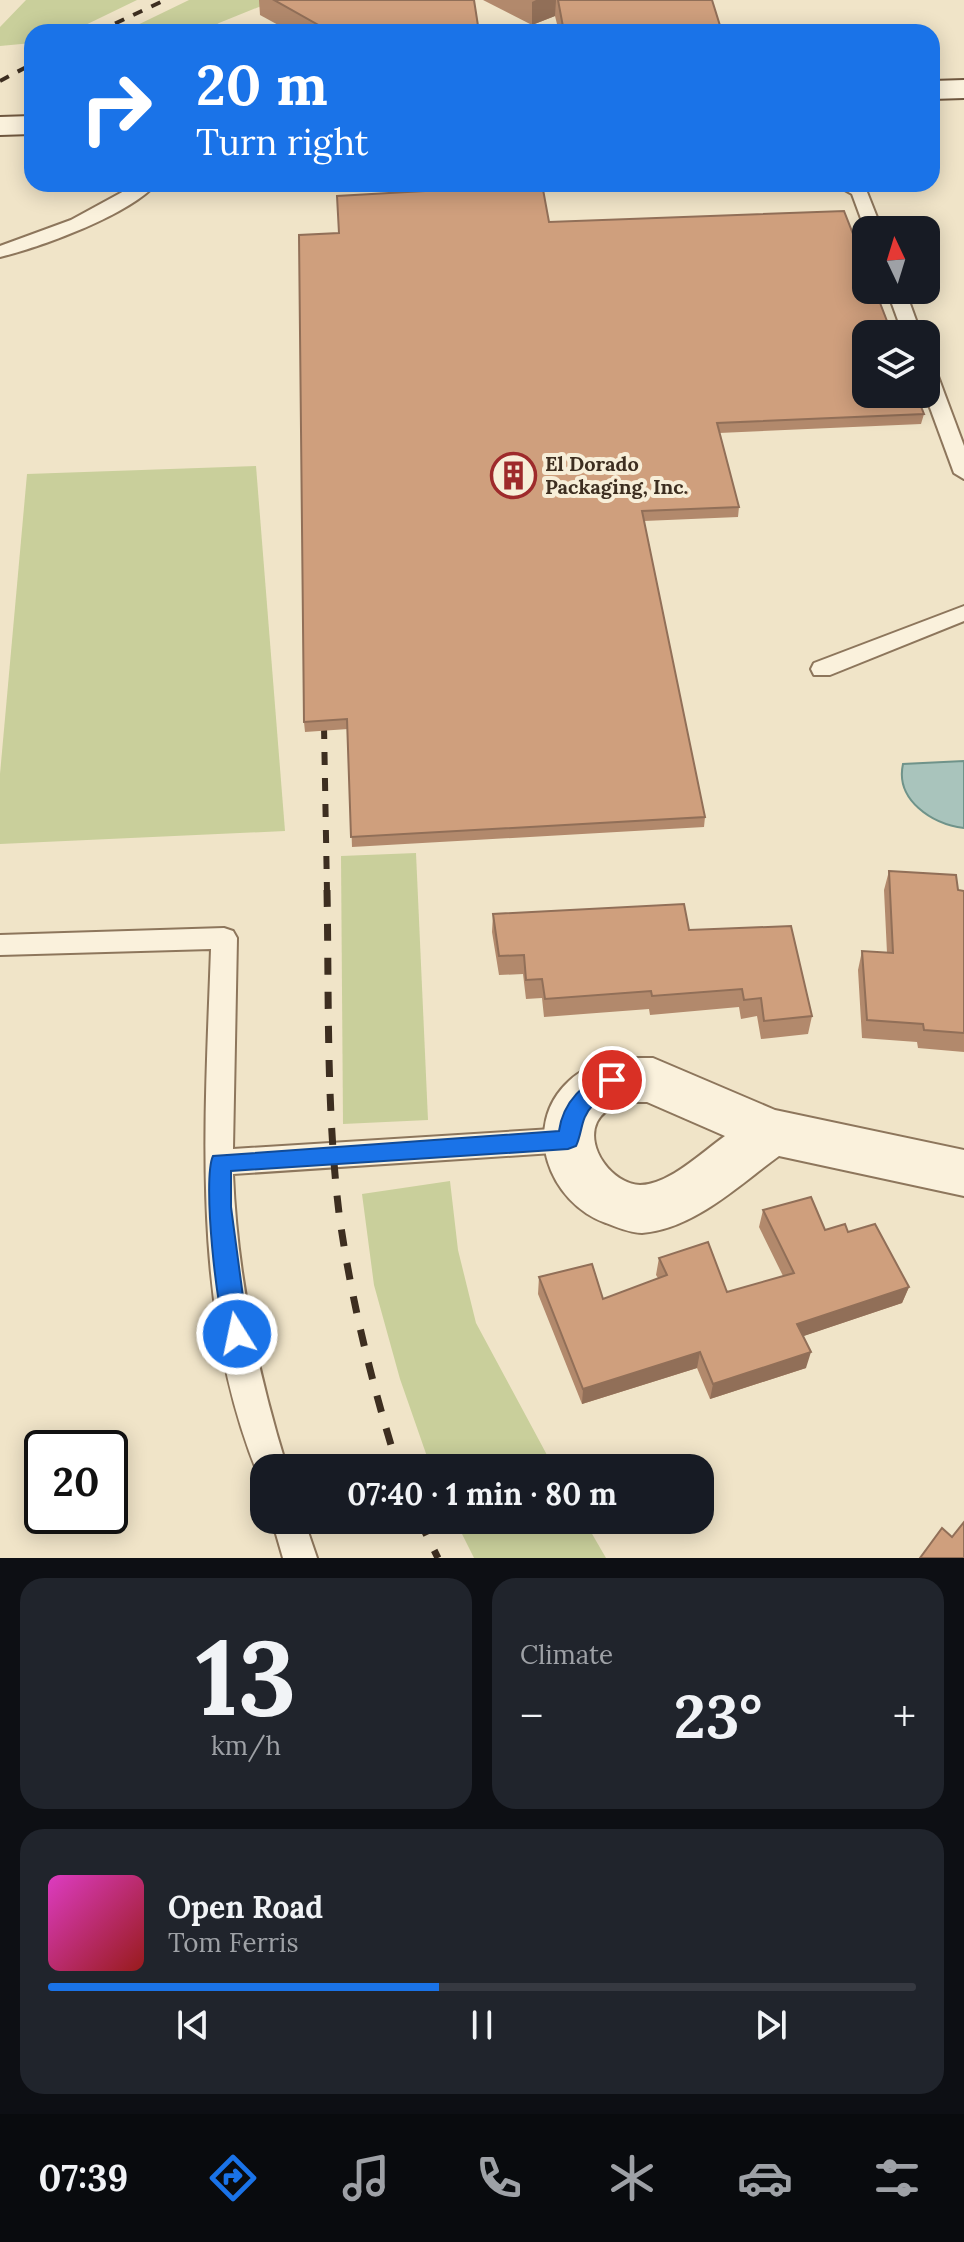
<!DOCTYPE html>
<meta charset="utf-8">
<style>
body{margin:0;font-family:Lora,serif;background:#20242c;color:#f1f3f6;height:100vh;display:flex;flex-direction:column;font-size:30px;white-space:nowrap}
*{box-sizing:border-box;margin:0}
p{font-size:26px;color:#9ea1a6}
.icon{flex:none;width:44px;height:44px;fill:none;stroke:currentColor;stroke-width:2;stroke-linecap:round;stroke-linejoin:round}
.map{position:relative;height:1558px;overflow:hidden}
.side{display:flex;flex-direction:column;gap:20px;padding:20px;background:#0d0f14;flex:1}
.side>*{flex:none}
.top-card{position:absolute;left:24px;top:24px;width:916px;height:168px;border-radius:24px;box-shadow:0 4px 20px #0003;background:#1a73e8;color:#fff;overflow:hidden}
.needle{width:52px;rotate:356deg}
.buttons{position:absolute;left:852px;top:216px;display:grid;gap:16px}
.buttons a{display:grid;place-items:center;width:88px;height:88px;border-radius:16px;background:#171b24;box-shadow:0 4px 20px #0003;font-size:40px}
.speed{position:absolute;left:24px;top:1430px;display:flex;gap:16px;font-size:40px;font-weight:700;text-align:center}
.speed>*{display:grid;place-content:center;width:104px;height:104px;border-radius:50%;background:#171b24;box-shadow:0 4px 20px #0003;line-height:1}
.speed .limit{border:4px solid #111;border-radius:12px;background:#fff;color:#111}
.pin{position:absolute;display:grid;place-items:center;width:68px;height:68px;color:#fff;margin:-34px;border:4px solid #fff;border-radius:50%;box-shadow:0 2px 8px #0007}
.me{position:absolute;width:88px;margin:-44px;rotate:350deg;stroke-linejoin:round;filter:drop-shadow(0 0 6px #0008)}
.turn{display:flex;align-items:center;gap:28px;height:168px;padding:0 40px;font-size:36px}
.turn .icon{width:104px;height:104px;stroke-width:2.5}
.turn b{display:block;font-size:56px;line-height:68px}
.big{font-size:60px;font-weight:800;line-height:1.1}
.side .widget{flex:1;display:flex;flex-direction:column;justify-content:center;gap:12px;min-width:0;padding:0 28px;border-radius:24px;background:#20242c}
.side .dial{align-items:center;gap:0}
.dial b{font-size:104px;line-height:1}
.song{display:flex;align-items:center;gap:24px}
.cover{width:96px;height:96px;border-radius:12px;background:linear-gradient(135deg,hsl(310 70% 55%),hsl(0 70% 35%))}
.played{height:8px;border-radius:4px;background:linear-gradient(90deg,#1a73e8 45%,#363941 45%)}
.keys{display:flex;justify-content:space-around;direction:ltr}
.heat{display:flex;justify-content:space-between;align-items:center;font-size:44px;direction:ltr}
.side .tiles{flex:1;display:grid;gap:20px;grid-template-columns:1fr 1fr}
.widget:last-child{grid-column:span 2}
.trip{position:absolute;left:250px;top:1454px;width:464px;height:80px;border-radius:24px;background:#171b24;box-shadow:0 4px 20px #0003;font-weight:800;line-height:80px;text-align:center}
.tabs{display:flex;height:128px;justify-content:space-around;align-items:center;background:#090b0e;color:#9ea1a6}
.tabs .icon{width:56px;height:56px}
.tabs .active{color:#1a73e8}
.tabs b{font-size:36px;color:#f1f3f6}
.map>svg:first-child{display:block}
</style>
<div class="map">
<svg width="964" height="1558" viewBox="0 0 964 1558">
<rect width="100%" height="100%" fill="#f0e4c8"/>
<!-- green -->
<g fill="#c9cf9b">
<polygon points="26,0 137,0 71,32 32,32 32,43 0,46 0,27"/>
<polygon points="189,0 276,0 219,23 204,32 123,32"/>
<polygon points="256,466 285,831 0,844 0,774 27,474"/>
<polygon points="416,853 428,1120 343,1124 341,856"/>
<polygon points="450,1181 458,1250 476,1323 554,1468 431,1468 400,1379 374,1285 362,1194"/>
<polygon points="455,1520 584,1520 606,1558 474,1558"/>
</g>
<!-- water -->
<path fill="#a9c4bc" stroke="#6f938a" stroke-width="2" d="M964,761V828C932,824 895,800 903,764Z"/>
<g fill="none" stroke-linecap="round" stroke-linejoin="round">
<defs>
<g id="lane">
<path d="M137,184H156C129,215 41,247 0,257V246L71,220Z"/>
<polygon points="834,184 857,184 865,187 882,230 866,230 866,232 852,194"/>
<polygon points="887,290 905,290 921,334 903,334"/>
<polygon points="926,365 936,371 964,446 964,479 954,473 925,394"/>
<polygon points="964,606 964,621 830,675 814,675 811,669 814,663"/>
<path d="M224,928L233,931L237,938L233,1149L568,1128L578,1131L582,1140L578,1149L568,1152L233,1174C237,1275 257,1371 287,1468H264V1481L260,1479C190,1312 205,1126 211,949L0,955V935Z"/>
<polygon points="272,1520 304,1520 317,1558 283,1558"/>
</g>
<path id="street" d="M612,1058H653L775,1110L964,1150V1196L779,1156C739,1185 694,1229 642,1233C631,1233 616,1227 606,1223C549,1203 520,1126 569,1081C580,1070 597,1064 612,1058ZM620,1102H647L725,1136C702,1152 669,1185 640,1185C612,1184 585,1147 597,1122C602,1112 612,1107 620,1102Z"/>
<g id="secondary">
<polygon points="964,80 964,98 932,99 932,81"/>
<polygon points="32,116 32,134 0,135 0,117"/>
</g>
</defs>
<!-- lane casing -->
<use href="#lane" stroke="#8d765c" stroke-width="4"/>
<!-- street casing -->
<use href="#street" stroke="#8d765c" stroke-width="4"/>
<!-- secondary casing -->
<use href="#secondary" stroke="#6f573f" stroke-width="4"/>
<!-- lane -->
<use href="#lane" fill="#faf1dc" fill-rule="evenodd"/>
<!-- street -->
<use href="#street" fill="#faf1dc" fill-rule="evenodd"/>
<!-- secondary -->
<use href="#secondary" fill="#faf1dc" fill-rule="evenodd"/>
<!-- rail-far2 -->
<g stroke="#3d2e20" stroke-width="4" stroke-dasharray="10 10" stroke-linecap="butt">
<polyline points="97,32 165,0"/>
<polyline points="0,81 32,64"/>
</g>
<!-- rail-far1 -->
<polyline stroke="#3d2e20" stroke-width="6" stroke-dasharray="13 13" stroke-linecap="butt" points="324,726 327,892"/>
<!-- rail -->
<g stroke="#3d2e20" stroke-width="7" stroke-dasharray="17 17" stroke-linecap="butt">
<path d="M327,890C329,997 326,1106 339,1213C351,1300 372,1384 398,1468"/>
<polyline points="419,1520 438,1558"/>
</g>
</g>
<!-- wall -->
<g fill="#b2896c">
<polygon points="259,0 474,0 479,32 291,32 260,15"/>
<polygon points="483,0 712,0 722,32 559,32 555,16 532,25"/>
<polygon points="476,184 542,184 549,222 924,414 921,424 719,433 739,507 738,517 644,521 705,817 704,827 352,847 348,729 305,732 304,722 476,188"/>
<polygon points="889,871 958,890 964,891 964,1052 918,1048 917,1042 862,1038 858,970 862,951 887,953 884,890"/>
<polygon points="493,914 689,930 812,1016 808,1034 761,1039 757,1016 741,1019 739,1007 650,1015 649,1009 544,1017 542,998 526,999 523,974 499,975 492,932"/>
<polygon points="763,1210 825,1230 848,1232 909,1287 902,1303 803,1336 806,1368 710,1399 697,1368 582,1404 538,1294 539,1277 603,1299 658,1278 656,1275 659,1258 727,1292 783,1276 759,1227"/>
</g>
<!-- shaded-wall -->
<g fill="#916f58">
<polygon points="536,0 556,0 555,16 532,25 532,2"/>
<polygon points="909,1287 902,1303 792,1340 797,1324"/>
<polygon points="700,1352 697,1368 582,1404 583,1389"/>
<polygon points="811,1352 806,1368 710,1399 713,1384"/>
</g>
<!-- building -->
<g fill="#cf9f7d" stroke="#916f58" stroke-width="2">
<polygon points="274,0 474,0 479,32 331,32"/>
<polygon points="558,0 712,0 722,32 564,32"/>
<polygon points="477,184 542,184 549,222 844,211 866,267 866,290 875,290 892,334 866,334 866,394 916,394 924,414 717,423 739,507 642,511 705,817 351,837 347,719 304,722 299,235 339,233 337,196 477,188"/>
<polygon points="889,871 956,875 958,890 964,891 964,1033 924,1030 923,1024 867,1020 862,951 893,953"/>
<polygon points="684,904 689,930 791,926 812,1016 764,1021 761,998 744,1000 742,989 652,996 651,991 545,999 542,979 526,980 524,955 499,956 493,914"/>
<polygon points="811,1197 825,1230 845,1224 848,1232 875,1224 909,1287 797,1324 811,1352 713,1384 700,1352 583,1389 539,1277 592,1264 603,1299 667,1275 659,1258 708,1242 727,1292 794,1273 763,1210"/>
<polygon points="964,1522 964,1558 920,1558 942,1528 952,1537"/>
</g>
<!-- route -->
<path fill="#1a73e8" stroke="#114b97" stroke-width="2" d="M612,1071L620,1074L623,1080C617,1093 602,1095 593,1105C580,1118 583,1131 576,1146L568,1149L231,1171V1207L248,1334L245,1342L237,1345L228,1342C217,1317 202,1179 213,1156L559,1131C563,1102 584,1081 612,1071Z"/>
<!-- icons -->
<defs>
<symbol id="building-ring" viewBox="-11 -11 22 22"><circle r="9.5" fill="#f7eed8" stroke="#9e2a2b" stroke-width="1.5"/><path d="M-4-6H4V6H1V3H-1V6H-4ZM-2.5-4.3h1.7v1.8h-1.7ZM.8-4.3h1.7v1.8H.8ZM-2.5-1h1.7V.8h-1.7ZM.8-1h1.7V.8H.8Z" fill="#9e2a2b"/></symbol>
</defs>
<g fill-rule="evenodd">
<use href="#building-ring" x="488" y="450" width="51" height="51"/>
</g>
<g text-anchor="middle" stroke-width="8" stroke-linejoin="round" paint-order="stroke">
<!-- poi labels -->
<g font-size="20" font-weight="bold" fill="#3d2e20" stroke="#f7eed8" text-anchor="start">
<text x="545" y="471">El Dorado<tspan x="545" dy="23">Packaging, Inc.</tspan></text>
</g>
</g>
</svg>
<div class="buttons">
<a><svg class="needle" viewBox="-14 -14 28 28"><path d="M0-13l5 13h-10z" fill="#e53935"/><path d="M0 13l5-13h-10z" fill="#9ea1a6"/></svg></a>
<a><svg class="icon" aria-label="layers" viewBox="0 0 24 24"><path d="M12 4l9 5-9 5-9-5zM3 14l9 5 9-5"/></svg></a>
</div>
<div class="speed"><div class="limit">20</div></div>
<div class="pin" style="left:612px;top:1080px;background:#d93025"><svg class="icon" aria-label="arrive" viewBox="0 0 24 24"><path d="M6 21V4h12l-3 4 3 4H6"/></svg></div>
<svg class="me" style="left:237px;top:1334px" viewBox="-20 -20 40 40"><circle r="17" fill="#1a73e8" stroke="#fff" stroke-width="3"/><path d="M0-11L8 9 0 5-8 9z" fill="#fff"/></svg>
<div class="trip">07:40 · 1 min · 80 m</div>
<div class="top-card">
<div class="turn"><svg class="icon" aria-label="right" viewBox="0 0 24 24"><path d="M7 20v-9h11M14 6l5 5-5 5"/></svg><div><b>20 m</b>Turn right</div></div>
</div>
</div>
<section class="side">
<div class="tiles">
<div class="widget dial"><b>13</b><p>km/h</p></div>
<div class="widget"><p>Climate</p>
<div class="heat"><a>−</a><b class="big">23°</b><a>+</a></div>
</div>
<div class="widget">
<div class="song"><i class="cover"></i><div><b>Open Road</b><p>Tom Ferris</p></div></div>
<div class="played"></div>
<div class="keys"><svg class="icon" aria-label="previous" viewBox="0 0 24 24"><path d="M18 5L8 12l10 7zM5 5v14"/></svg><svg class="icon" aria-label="pause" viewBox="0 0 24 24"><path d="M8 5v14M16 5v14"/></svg><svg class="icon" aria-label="next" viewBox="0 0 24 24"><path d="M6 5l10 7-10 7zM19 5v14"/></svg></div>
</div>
</div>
</section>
<nav class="tabs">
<b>07:39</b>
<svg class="icon active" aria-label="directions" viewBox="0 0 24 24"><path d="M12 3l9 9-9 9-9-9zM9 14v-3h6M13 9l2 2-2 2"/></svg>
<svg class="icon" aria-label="music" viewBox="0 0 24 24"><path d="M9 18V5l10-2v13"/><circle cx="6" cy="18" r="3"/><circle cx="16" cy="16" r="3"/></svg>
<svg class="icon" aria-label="phone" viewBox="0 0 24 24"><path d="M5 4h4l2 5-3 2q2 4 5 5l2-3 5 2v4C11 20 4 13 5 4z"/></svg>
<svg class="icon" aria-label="climate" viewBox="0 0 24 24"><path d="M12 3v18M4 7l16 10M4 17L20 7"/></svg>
<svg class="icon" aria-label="car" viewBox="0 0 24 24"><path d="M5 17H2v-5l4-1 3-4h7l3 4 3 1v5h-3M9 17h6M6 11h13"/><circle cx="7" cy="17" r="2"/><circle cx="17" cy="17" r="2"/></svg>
<svg class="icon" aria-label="filters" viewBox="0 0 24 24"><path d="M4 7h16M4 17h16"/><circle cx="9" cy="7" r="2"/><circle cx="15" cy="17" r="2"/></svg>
</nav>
